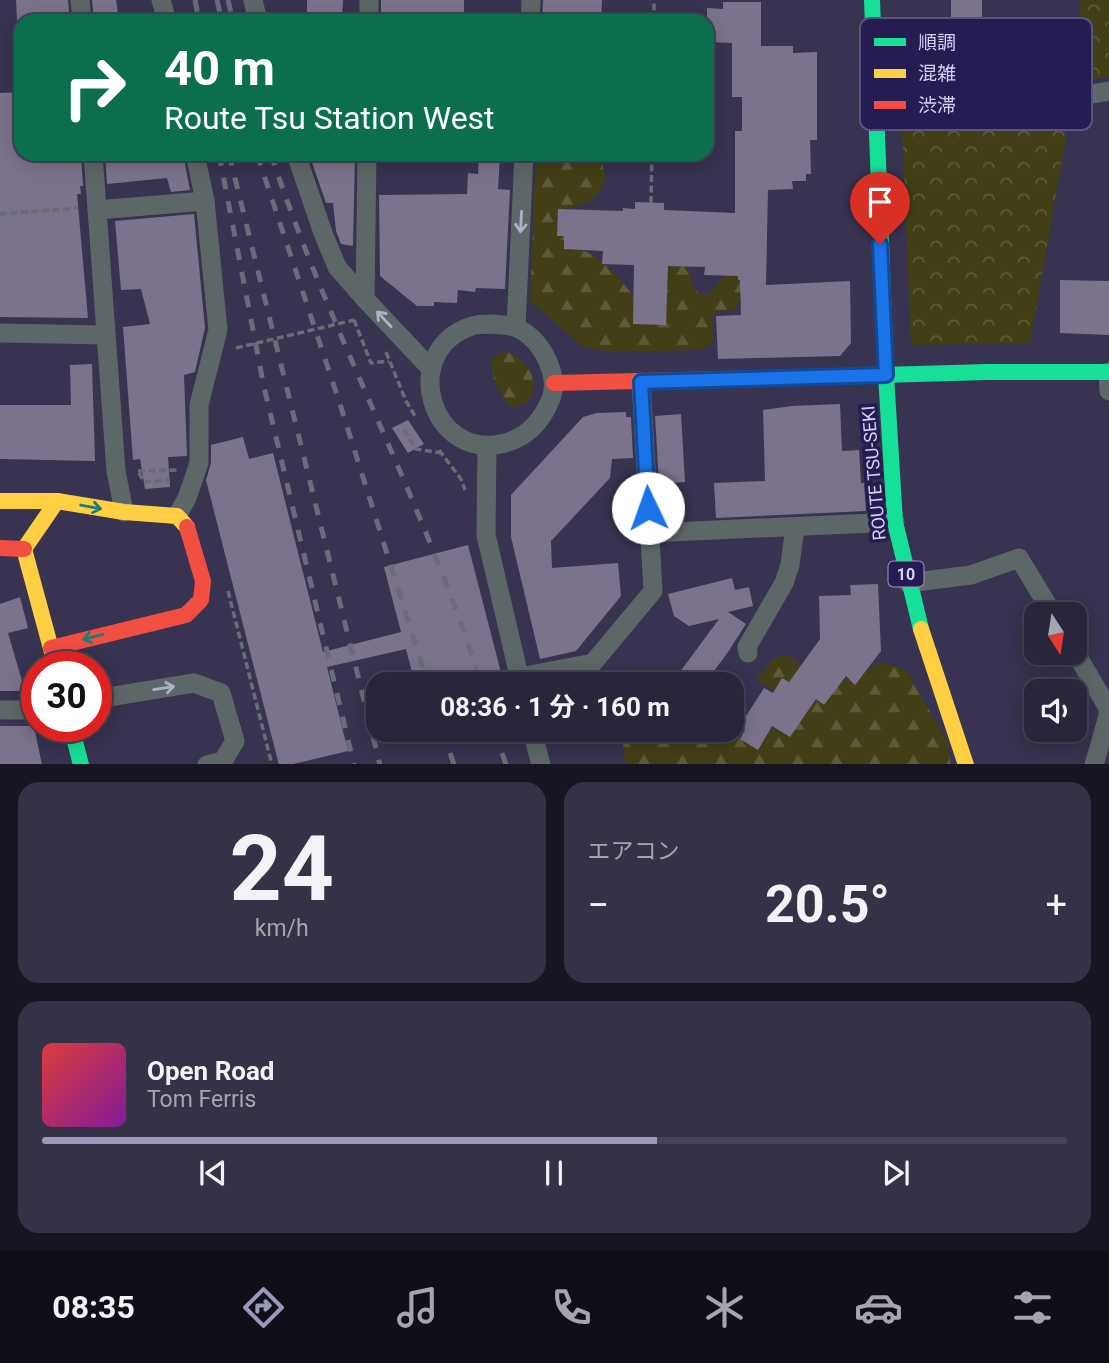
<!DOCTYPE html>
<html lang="ja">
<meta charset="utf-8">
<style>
body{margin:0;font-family:Roboto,"Noto Sans JP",sans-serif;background:#353247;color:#f1f3f6;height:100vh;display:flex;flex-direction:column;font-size:26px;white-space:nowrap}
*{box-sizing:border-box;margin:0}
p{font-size:23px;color:#a5a5af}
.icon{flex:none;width:38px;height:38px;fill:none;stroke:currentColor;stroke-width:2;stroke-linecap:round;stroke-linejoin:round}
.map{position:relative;height:764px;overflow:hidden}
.side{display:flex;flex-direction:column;gap:18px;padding:18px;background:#171521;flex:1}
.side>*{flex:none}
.hud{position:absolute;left:14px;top:14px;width:700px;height:147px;border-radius:21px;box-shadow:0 4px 18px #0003,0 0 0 2px #454356;background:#0b6e4f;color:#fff;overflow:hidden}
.needle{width:46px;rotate:168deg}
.buttons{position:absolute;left:1024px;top:602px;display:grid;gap:14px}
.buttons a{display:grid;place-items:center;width:63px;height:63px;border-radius:14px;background:#29263c;box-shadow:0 4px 18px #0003,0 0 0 2px #454356;font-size:35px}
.speed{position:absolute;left:21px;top:651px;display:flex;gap:14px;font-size:35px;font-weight:700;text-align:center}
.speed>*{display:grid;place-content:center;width:91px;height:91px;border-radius:50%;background:#29263c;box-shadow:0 4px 18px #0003,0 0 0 2px #454356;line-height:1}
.speed .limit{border:10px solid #d22;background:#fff;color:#111}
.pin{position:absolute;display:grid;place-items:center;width:60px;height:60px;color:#fff;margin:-72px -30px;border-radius:50% 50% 50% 0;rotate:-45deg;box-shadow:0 0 7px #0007}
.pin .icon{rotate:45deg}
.me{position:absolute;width:77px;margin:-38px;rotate:357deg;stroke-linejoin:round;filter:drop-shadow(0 0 5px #0008)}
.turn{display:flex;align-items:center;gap:24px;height:147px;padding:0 35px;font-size:32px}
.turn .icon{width:91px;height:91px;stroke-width:2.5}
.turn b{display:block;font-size:49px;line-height:60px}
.big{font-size:52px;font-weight:700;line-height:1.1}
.side .tile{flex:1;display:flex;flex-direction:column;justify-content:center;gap:10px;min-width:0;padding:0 24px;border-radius:21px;background:#353247}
.side .dial{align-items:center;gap:0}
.dial b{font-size:91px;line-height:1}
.song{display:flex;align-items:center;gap:21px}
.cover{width:84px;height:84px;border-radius:10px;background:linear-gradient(135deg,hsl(0 70% 55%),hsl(290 70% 35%))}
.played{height:7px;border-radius:4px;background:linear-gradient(90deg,#9b99ba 60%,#454356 60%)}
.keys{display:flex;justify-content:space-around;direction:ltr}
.heat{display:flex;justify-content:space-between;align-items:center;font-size:38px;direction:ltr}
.side .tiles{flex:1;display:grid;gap:18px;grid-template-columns:1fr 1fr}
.tile:last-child{grid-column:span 2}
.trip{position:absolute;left:366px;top:672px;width:378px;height:70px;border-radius:21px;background:#29263c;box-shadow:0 4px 18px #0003,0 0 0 2px #454356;font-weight:700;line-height:70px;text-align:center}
.dock{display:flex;height:112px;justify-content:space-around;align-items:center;background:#100f18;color:#a5a5af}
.dock .icon{width:49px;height:49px}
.dock .current{color:#9b99ba}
.dock b{font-size:32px;color:#f1f3f6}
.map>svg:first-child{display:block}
</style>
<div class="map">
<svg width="1109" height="765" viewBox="0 0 1109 765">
<defs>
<pattern id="forest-firs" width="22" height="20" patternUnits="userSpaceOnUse" patternTransform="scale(1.75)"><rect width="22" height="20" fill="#423f17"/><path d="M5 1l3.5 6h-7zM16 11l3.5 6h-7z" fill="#5c5a39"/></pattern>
<pattern id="park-crowns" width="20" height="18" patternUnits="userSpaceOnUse" patternTransform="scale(1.75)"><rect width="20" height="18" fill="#423f17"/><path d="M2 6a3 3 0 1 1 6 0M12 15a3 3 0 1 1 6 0" fill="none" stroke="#5c5a39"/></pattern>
</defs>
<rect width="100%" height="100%" fill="#373350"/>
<!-- forest -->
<g fill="url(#forest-firs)">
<path d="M536,154H600L606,180C594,202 590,204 566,208L562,211L563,236L568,243L595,256L616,275L634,296L663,285L671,264H687L694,289L704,296C715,290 718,281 728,273L751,278L735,310L718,311L712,317L713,342L702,350L610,352L583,347L530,301Z"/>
<path d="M508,352C533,358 548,403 513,407C499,398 489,374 492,358L500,353Z"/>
<path d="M786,655C826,681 837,694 880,662L906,670L947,741L951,764H625L622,734L626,730H731L740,738L761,735L789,721L793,703L756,679L775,658Z"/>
</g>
<!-- park -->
<g fill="url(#park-crowns)">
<polygon points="1079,0 1109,0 1109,77 1088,80"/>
<polygon points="901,107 1057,113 1066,138 1030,343 911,345"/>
</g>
<!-- building -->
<g fill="#7b738b">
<polygon points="16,0 68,0 70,21 17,21"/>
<polygon points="92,0 116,0 119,21 94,21"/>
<polygon points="307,0 343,0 342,21 307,21"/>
<rect x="381" y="0" width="83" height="21"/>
<polygon points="543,0 602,0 601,21 542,21"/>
<polygon points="951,0 982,0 982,20 1070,21 1069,75 938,73 939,18 951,18"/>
<polygon points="723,2 761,2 761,46 793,46 793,53 817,52 817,140 810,140 811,174 806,174 806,181 792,181 793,189 768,190 766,285 850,281 851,343 840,356 718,359 716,316 741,315 740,280 738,280 738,276 704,275 705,267 668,266 666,325 633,324 634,265 602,264 603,251 564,249 564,236 557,236 558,209 623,211 623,208 635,209 635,202 664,203 664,210 735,213 735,131 742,131 742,97 732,97 732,43 707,42 707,8 723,9"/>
<polygon points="21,92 21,154 81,154 83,186 80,186 81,194 77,194 88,318 0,317 0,93"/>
<polygon points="105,154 183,154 190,190 171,192 167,178 107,184"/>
<polygon points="309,154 355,154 353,246 341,244 336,231 333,203 326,203"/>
<polygon points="479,154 500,154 498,189 510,190 505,289 476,288 475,292 458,290 457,303 434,302 434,306 417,306 380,276 379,195 467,194 468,173 478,174"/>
<polygon points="194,214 205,328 195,372 184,375 187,456 168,457 170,487 145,489 140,459 133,460 123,327 150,324 141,289 121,290 115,221"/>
<polygon points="1060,280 1109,281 1109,335 1060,333"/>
<polygon points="92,364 95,461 0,459 0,405 71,405 70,365"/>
<polygon points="840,404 842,451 859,450 861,483 864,483 866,511 716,518 714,483 765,481 763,410 792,406"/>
<polygon points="626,412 626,417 631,417 633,458 612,459 610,478 551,541 552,568 618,563 621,596 576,651 540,659 511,537 511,495 583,417 597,413"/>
<polygon points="681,414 685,482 659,484 655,416"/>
<polygon points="408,420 424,444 408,453 392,428"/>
<polygon points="243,437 249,459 273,453 323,652 401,632 384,567 468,545 504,684 415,684 406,649 327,667 348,751 289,765 279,765 206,480 211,463 211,445"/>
<polygon points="732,578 735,590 749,587 753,606 728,612 746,624 726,655 704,684 671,684 719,619 689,626 674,616 668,594"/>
<polygon points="878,584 881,651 855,685 846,676 824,705 816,699 790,737 772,726 758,750 740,739 745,730 739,727 764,688 773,693 782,678 789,682 820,639 819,596 851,595 850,585"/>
<polygon points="20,597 28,628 8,633 25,691 0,691 0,604"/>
<polygon points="0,726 34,726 42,765 0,765"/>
</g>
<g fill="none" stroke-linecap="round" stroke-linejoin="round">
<!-- path -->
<g stroke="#686d74" stroke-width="3.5" stroke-dasharray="7 3.5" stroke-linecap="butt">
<polyline points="654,21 654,0"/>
<polyline points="651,203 652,154"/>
<polyline points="0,214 78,208"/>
<polyline points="354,320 371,363 389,361"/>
<polyline points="386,352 406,401 416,418"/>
<polyline points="404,430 416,449 441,453"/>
<polyline points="439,450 461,479 465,490"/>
<polyline points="138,471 177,470"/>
<polyline points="139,473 144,482 170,480"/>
<polyline points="228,591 272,765"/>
</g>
<!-- street -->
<g stroke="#5e6767" stroke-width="19">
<polyline points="80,0 82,21"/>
<polyline points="161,0 167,21"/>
<polyline points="253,0 258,21"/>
<polyline points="369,21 369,0"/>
<polyline points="530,21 531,0"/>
<polyline points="874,87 1069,98 1109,91"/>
<polyline points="93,154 116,471 124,512"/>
<polyline points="296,154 323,233 337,267 365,299"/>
<polyline points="367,154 365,299 431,369"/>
<polyline points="97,210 205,201"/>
<path d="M493,324C500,325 508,325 514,327C540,335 562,377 550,401C541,422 527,437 505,443C430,463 398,350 472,326C478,324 486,324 493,324Z"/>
<polyline points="516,327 524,154"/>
<polyline points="0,333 105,335"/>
<polyline points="1108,372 1109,391"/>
<polyline points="487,445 486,535 521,684"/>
<polyline points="177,516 187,498 199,463 199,405 218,330 205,201 195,154"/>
<polyline points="649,533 895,522"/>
<polyline points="908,583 971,575 1019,558 1053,614"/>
<polyline points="1074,650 1108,708 1108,716 1094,765"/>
<polyline points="748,653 747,647 784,583 790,565 795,527"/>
<polyline points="520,677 593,663 653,591 641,382"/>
<polyline points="96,699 194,683 221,693 235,741 223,761 207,765"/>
<polyline points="0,710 37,710"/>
<polyline points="532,730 541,765"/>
</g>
<!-- fast -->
<g stroke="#16e098" stroke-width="16">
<polyline points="872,0 886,375 895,522 921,629"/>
<polyline points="810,377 987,372 1109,372"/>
<polyline points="71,726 81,765"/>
</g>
<!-- slow -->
<g stroke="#ffcf43" stroke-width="16">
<polyline points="0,501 57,501"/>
<polyline points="921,629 966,765"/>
<polyline points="56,667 24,549 57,501 124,512 177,516 187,527"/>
</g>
<!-- jam -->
<g stroke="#f24e42" stroke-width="16">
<polyline points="554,383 810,377"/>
<polyline points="0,548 24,549"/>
<polyline points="51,648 186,615 201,600 203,581 187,527"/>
</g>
<!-- rail -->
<g stroke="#6a6c79" stroke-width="5" stroke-dasharray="12 12" stroke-linecap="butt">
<polyline points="195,0 199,21"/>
<polyline points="217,0 222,21"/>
<polyline points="228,0 233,21"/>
<polyline points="219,154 264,387 354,765"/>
<polyline points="229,154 380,765"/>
<polyline points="257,154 340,404 428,684"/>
<path d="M271,154C330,335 425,502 481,684"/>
<polyline points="443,730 454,765"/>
<polyline points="495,730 506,765"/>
</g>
<!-- path-bridge -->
<polyline stroke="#686d74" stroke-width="3.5" stroke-dasharray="7 3.5" stroke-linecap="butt" points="236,348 354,320"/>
</g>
<!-- one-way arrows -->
<defs><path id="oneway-shaft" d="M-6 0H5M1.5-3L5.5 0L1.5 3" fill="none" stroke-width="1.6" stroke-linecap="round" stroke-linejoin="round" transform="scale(1.75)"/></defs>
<g stroke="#aeb0c9">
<use href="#oneway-shaft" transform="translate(521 222) rotate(93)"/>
<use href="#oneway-shaft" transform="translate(384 319) rotate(-133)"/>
<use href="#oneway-shaft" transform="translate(164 688) rotate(-9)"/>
</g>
<g stroke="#1e7e74">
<use href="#oneway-shaft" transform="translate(91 507) rotate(10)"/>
<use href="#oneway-shaft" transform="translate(93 637) rotate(166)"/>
</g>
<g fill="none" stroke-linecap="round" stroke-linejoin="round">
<defs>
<polyline id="route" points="648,508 641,382 886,375 880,244"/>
</defs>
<!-- route casing -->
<use href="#route" stroke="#114b97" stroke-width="18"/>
<!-- route -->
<use href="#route" stroke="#1a73e8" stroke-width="12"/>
</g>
<g text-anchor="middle" stroke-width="7" stroke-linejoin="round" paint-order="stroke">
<!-- shield labels -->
<rect fill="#251c51" stroke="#9d9ac2" stroke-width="2" x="888.5" y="561.5" width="35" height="25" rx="5"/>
<g font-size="16" font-weight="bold" fill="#d1d0f3">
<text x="906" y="580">10</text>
</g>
<!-- street labels -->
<g font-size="18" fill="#d1d0f3" stroke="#251c51">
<text transform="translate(874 473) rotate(-95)" y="6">ROUTE TSU-SEKI</text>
</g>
</g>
<!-- legend -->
<rect x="860" y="18" width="232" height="112" rx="10" fill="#251c51" stroke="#595282" stroke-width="2"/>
<rect x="874" y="38" width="32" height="8" fill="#16e098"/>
<rect x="874" y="69" width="32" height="9" fill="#ffcf43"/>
<rect x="874" y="101" width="32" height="8" fill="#f24e42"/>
<g font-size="19" fill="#d1d0f3">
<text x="918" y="49">順調</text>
<text x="918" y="80">混雑</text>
<text x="918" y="112">渋滞</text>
</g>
</svg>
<div class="buttons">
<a><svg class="needle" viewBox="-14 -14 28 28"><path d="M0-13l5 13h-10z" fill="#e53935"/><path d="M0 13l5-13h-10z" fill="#a5a5af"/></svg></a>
<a><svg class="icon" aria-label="sound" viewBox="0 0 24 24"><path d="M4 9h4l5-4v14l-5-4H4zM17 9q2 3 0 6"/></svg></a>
</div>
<div class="speed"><div class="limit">30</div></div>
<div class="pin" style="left:880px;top:244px;background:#d93025"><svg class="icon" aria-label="arrive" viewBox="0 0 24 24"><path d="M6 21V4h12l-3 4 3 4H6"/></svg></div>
<svg class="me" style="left:648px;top:508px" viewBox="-20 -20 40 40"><circle r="19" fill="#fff"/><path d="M0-13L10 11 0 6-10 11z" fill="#1a73e8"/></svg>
<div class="trip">08:36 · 1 分 · 160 m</div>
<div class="hud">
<div class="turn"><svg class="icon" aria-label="right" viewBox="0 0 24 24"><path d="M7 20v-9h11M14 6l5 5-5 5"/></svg><div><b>40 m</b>Route Tsu Station West</div></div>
</div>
</div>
<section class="side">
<div class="tiles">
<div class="tile dial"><b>24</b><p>km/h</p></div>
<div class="tile"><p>エアコン</p>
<div class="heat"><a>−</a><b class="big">20.5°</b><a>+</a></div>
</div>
<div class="tile">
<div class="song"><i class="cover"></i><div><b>Open Road</b><p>Tom Ferris</p></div></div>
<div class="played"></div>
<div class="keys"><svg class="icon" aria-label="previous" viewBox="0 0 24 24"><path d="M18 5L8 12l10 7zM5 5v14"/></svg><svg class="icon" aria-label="pause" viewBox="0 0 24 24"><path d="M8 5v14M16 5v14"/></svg><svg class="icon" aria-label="next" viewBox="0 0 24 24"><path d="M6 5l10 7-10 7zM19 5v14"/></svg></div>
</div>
</div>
</section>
<nav class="dock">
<b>08:35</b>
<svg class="icon current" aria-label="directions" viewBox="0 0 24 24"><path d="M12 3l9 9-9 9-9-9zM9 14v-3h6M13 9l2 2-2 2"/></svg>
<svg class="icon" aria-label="music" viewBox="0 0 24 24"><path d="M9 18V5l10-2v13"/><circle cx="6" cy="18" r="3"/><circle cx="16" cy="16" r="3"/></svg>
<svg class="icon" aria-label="phone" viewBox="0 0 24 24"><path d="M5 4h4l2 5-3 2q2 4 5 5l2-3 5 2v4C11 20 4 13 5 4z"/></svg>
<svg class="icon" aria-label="climate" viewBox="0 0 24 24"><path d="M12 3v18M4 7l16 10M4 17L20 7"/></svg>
<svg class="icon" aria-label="car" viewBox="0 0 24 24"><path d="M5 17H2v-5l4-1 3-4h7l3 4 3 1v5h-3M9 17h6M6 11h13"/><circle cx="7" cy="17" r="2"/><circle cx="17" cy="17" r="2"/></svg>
<svg class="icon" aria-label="filters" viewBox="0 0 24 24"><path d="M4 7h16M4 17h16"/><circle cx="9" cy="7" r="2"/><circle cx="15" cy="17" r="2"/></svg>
</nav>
